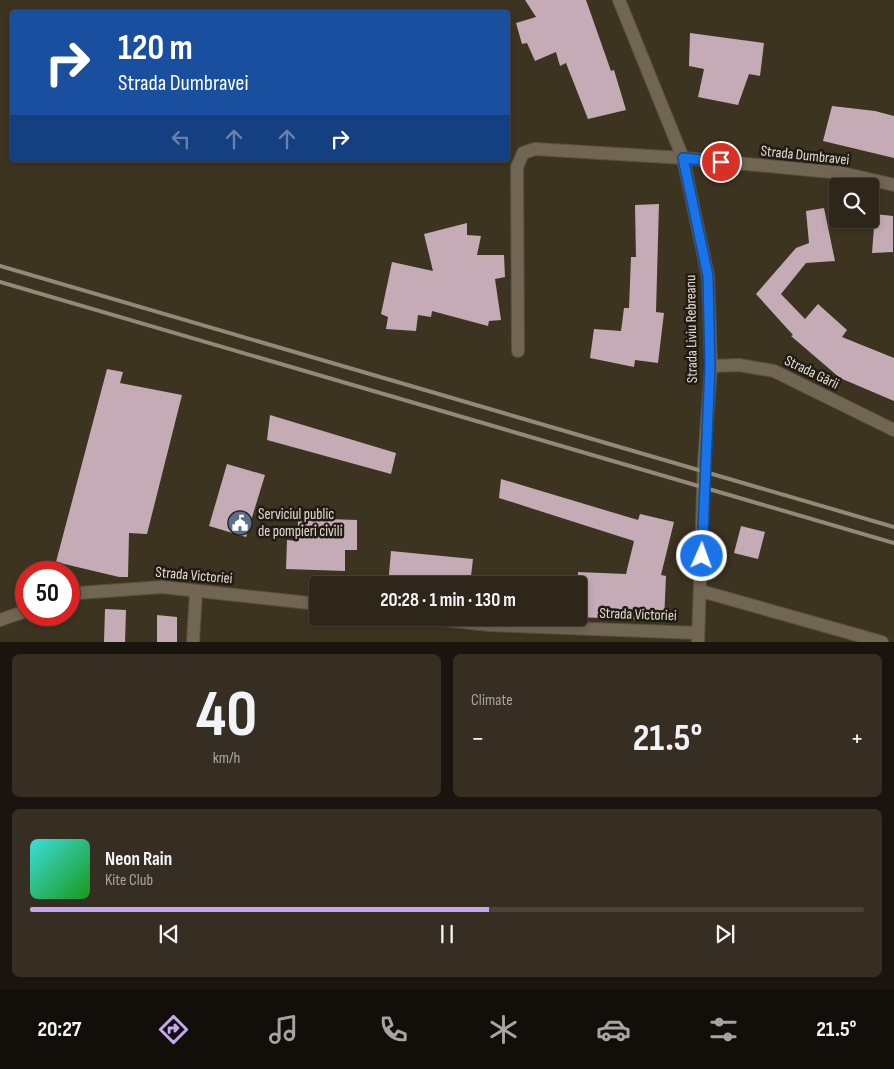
<!DOCTYPE html>
<meta charset="utf-8">
<style>
body{margin:0;font-family:"Sofia Sans Condensed",sans-serif;background:#362e22;color:#f1f3f6;height:100vh;display:flex;flex-direction:column;font-size:19px;white-space:nowrap}
*{box-sizing:border-box;margin:0}
p{font-size:16px;color:#a7a5a2}
.icon{flex:none;width:28px;height:28px;fill:none;stroke:currentColor;stroke-width:2;stroke-linecap:round;stroke-linejoin:round}
.map{position:relative;height:642px;overflow:hidden}
.drawer{display:flex;flex-direction:column;gap:12px;padding:12px;background:#19150e;flex:1}
.drawer>*{flex:none}
.banner{position:absolute;left:10px;top:10px;width:500px;height:152px;border-radius:5px;box-shadow:0 2px 8px #0003,0 0 0 1px #494338;background:#1a4fa0;color:#fff;overflow:hidden}
.fabs{position:absolute;left:829px;top:178px;display:grid;gap:10px}
.fabs a{display:grid;place-items:center;width:50px;height:50px;border-radius:5px;background:#2e2619;box-shadow:0 2px 8px #0003,0 0 0 1px #494338;font-size:25px}
.speed{position:absolute;left:15px;top:561px;display:flex;gap:10px;font-size:25px;font-weight:700;text-align:center}
.speed>*{display:grid;place-content:center;width:65px;height:65px;border-radius:50%;background:#2e2619;box-shadow:0 2px 8px #0003,0 0 0 1px #494338;line-height:1}
.speed .limit{border:8px solid #d22;background:#fff;color:#111}
.pin{position:absolute;display:grid;place-items:center;width:42px;height:42px;color:#fff;margin:-21px;border:2px solid #fff;border-radius:50%;box-shadow:0 1px 5px #0007}
.me{position:absolute;width:55px;margin:-28px;rotate:2deg;stroke-linejoin:round;filter:drop-shadow(0 0 4px #0008)}
.turn{display:flex;align-items:center;gap:18px;height:105px;padding:0 25px;font-size:22px}
.turn .icon{width:65px;height:65px;stroke-width:2.5}
.turn b{display:block;font-size:35px;line-height:42px}
.lanes{display:flex;align-items:center;height:48px;padding:0 25px;background:#0003;justify-content:center;gap:25px;direction:ltr}
.lanes .off{opacity:.35}
.big{font-size:38px;font-weight:700;line-height:1.1}
.drawer .widget{flex:1;display:flex;flex-direction:column;justify-content:center;gap:8px;min-width:0;padding:0 18px;border-radius:8px;background:#362e22}
.drawer .dial{align-items:center;gap:0}
.dial b{font-size:65px;line-height:1}
.song{display:flex;align-items:center;gap:15px}
.cover{width:60px;height:60px;border-radius:8px;background:linear-gradient(135deg,hsl(180 70% 55%),hsl(120 70% 35%))}
.played{height:5px;border-radius:2px;background:linear-gradient(90deg,#c5a7f1 55%,#494338 55%)}
.keys{display:flex;justify-content:space-around;direction:ltr}
.heat{display:flex;justify-content:space-between;align-items:center;font-size:28px;direction:ltr}
.drawer .tiles{flex:1;display:grid;gap:12px;grid-template-columns:1fr 1fr}
.widget:last-child{grid-column:span 2}
.trip{position:absolute;left:309px;top:576px;width:278px;height:50px;border-radius:5px;background:#2e2619;box-shadow:0 2px 8px #0003,0 0 0 1px #494338;font-weight:700;line-height:50px;text-align:center}
.menu{display:flex;height:80px;justify-content:space-around;align-items:center;background:#120f0a;color:#a7a5a2}
.menu .icon{width:35px;height:35px}
.menu .on{color:#c5a7f1}
.menu b{font-size:22px;color:#f1f3f6}
.map>svg:first-child{display:block}
</style>
<div class="map">
<svg width="894" height="642" viewBox="0 0 894 642">
<rect width="100%" height="100%" fill="#3d3321"/>
<!-- building -->
<g fill="#c5abb5">
<polygon points="525,0 586,0 611,71 614,70 626,110 588,119 566,63 560,66 556,52 535,61 527,43 522,44 516,23 536,17"/>
<polygon points="690,33 764,43 760,76 749,74 738,105 698,97 704,69 689,66"/>
<polygon points="832,106 875,111 894,116 894,158 823,141"/>
<polygon points="659,204 656,312 664,313 658,363 635,360 634,367 590,358 594,329 621,331 624,308 629,308 631,257 636,257 635,205"/>
<polygon points="824,208 835,261 806,263 781,294 805,319 818,304 847,330 842,337 894,358 894,401 840,378 791,336 793,335 756,294 796,248 809,243 806,211"/>
<polygon points="875,214 893,216 893,252 872,253"/>
<polygon points="467,223 467,235 481,236 477,255 504,255 505,277 495,279 501,320 489,321 488,326 432,311 431,317 418,315 416,331 386,329 388,317 381,314 392,262 433,271 424,234"/>
<polygon points="107,369 123,372 120,383 182,395 147,534 129,533 128,577 119,577 56,562"/>
<polygon points="270,415 396,453 391,474 267,440"/>
<polygon points="227,464 265,475 246,537 209,526"/>
<polygon points="501,479 638,520 640,514 674,522 661,575 666,576 664,621 578,617 578,572 626,574 634,541 499,498"/>
<polygon points="298,518 357,520 357,550 345,550 345,571 286,569 287,540 298,541"/>
<polygon points="741,526 765,532 758,559 734,553"/>
<polygon points="391,551 473,559 470,585 388,585"/>
<polygon points="105,609 126,610 125,642 104,642"/>
<polygon points="157,615 177,617 177,642 157,642"/>
</g>
<g fill="none" stroke-linecap="round" stroke-linejoin="round">
<defs>
<g id="street">
<polyline points="518,351 517,167 523,153 535,149 683,158 842,173 894,185"/>
<polyline points="701,591 882,642"/>
<polyline points="69,596 78,593 162,587 318,604"/>
<polyline points="426,618 489,625 698,633"/>
<polyline points="0,620 26,611"/>
<polyline points="193,642 196,591"/>
</g>
<g id="secondary">
<polyline points="619,0 683,158 708,276 711,366 704,462 698,642"/>
<polyline points="711,366 739,365 774,371 894,430"/>
</g>
</defs>
<!-- street casing -->
<use href="#street" stroke="#595041" stroke-width="14"/>
<!-- secondary casing -->
<use href="#secondary" stroke="#595041" stroke-width="14"/>
<!-- street -->
<use href="#street" stroke="#716652" stroke-width="12"/>
<!-- secondary -->
<use href="#secondary" stroke="#716652" stroke-width="12"/>
<!-- rail -->
<g stroke="#92897b" stroke-width="4">
<polyline points="0,266 894,527"/>
<polyline points="0,282 894,543"/>
</g>
</g>
<g fill="none" stroke-linecap="round" stroke-linejoin="round">
<defs>
<polyline id="route" points="702,556 710,366 708,276 683,158 721,162"/>
</defs>
<!-- route casing -->
<use href="#route" stroke="#114b97" stroke-width="12"/>
<!-- route -->
<use href="#route" stroke="#1a73e8" stroke-width="9"/>
</g>
<!-- icons -->
<defs>
<symbol id="civic-disc" viewBox="-11 -11 22 22"><circle r="9.5" fill="#5c6f8a" stroke="#201b13"/><path d="M-.6-6.5H3V-4.5H.6V-3L4-1V1h2V6H-6V1h2V-1L-.6-3ZM-1.2 2.5V6h2.4V2.5Z" fill="#fff"/></symbol>
</defs>
<g fill-rule="evenodd">
<use href="#civic-disc" x="226" y="509" width="28" height="28"/>
</g>
<g text-anchor="middle" stroke-width="5" stroke-linejoin="round" paint-order="stroke">
<!-- street labels -->
<g font-size="15" fill="#e2dbd1" stroke="#201b13">
<text transform="translate(805 155) rotate(6)" y="5">Strada Dumbravei</text>
<text transform="translate(691 329) rotate(-91)" y="5">Strada Liviu Rebreanu</text>
<text transform="translate(812 372) rotate(26)" y="5">Strada Gării</text>
<text transform="translate(194 575) rotate(5)" y="5">Strada Victoriei</text>
<text transform="translate(638 614) rotate(2)" y="5">Strada Victoriei</text>
</g>
<!-- poi labels -->
<g font-size="15" fill="#e2dbd1" stroke="#201b13" text-anchor="start">
<text x="258" y="519">Serviciul public<tspan x="258" dy="17">de pompieri civili</tspan></text>
</g>
</g>
</svg>
<div class="fabs">
<a><svg class="icon" aria-label="search" viewBox="0 0 24 24"><circle cx="10" cy="10" r="6"/><path d="M15 15l6 6"/></svg></a>
</div>
<div class="speed"><div class="limit">50</div></div>
<div class="pin" style="left:721px;top:162px;background:#d93025"><svg class="icon" aria-label="arrive" viewBox="0 0 24 24"><path d="M6 21V4h12l-3 4 3 4H6"/></svg></div>
<svg class="me" style="left:702px;top:556px" viewBox="-20 -20 40 40"><circle r="17" fill="#1a73e8" stroke="#fff" stroke-width="3"/><path d="M0-11L8 9 0 5-8 9z" fill="#fff"/></svg>
<div class="trip">20:28 · 1 min · 130 m</div>
<div class="banner">
<div class="turn"><svg class="icon" aria-label="right" viewBox="0 0 24 24"><path d="M7 20v-9h11M14 6l5 5-5 5"/></svg><div><b>120 m</b>Strada Dumbravei</div></div>
<div class="lanes"><svg class="icon off" aria-label="left" viewBox="0 0 24 24"><path d="M17 20v-9H6M10 6l-5 5 5 5"/></svg><svg class="icon off" aria-label="ahead" viewBox="0 0 24 24"><path d="M12 20V5M6 11l6-6 6 6"/></svg><svg class="icon off" aria-label="ahead" viewBox="0 0 24 24"><path d="M12 20V5M6 11l6-6 6 6"/></svg><svg class="icon" aria-label="right" viewBox="0 0 24 24"><path d="M7 20v-9h11M14 6l5 5-5 5"/></svg></div>
</div>
</div>
<section class="drawer">
<div class="tiles">
<div class="widget dial"><b>40</b><p>km/h</p></div>
<div class="widget"><p>Climate</p>
<div class="heat"><a>−</a><b class="big">21.5°</b><a>+</a></div>
</div>
<div class="widget">
<div class="song"><i class="cover"></i><div><b>Neon Rain</b><p>Kite Club</p></div></div>
<div class="played"></div>
<div class="keys"><svg class="icon" aria-label="previous" viewBox="0 0 24 24"><path d="M18 5L8 12l10 7zM5 5v14"/></svg><svg class="icon" aria-label="pause" viewBox="0 0 24 24"><path d="M8 5v14M16 5v14"/></svg><svg class="icon" aria-label="next" viewBox="0 0 24 24"><path d="M6 5l10 7-10 7zM19 5v14"/></svg></div>
</div>
</div>
</section>
<nav class="menu">
<b>20:27</b>
<svg class="icon on" aria-label="directions" viewBox="0 0 24 24"><path d="M12 3l9 9-9 9-9-9zM9 14v-3h6M13 9l2 2-2 2"/></svg>
<svg class="icon" aria-label="music" viewBox="0 0 24 24"><path d="M9 18V5l10-2v13"/><circle cx="6" cy="18" r="3"/><circle cx="16" cy="16" r="3"/></svg>
<svg class="icon" aria-label="phone" viewBox="0 0 24 24"><path d="M5 4h4l2 5-3 2q2 4 5 5l2-3 5 2v4C11 20 4 13 5 4z"/></svg>
<svg class="icon" aria-label="climate" viewBox="0 0 24 24"><path d="M12 3v18M4 7l16 10M4 17L20 7"/></svg>
<svg class="icon" aria-label="car" viewBox="0 0 24 24"><path d="M5 17H2v-5l4-1 3-4h7l3 4 3 1v5h-3M9 17h6M6 11h13"/><circle cx="7" cy="17" r="2"/><circle cx="17" cy="17" r="2"/></svg>
<svg class="icon" aria-label="filters" viewBox="0 0 24 24"><path d="M4 7h16M4 17h16"/><circle cx="9" cy="7" r="2"/><circle cx="15" cy="17" r="2"/></svg>
<b>21.5°</b>
</nav>
